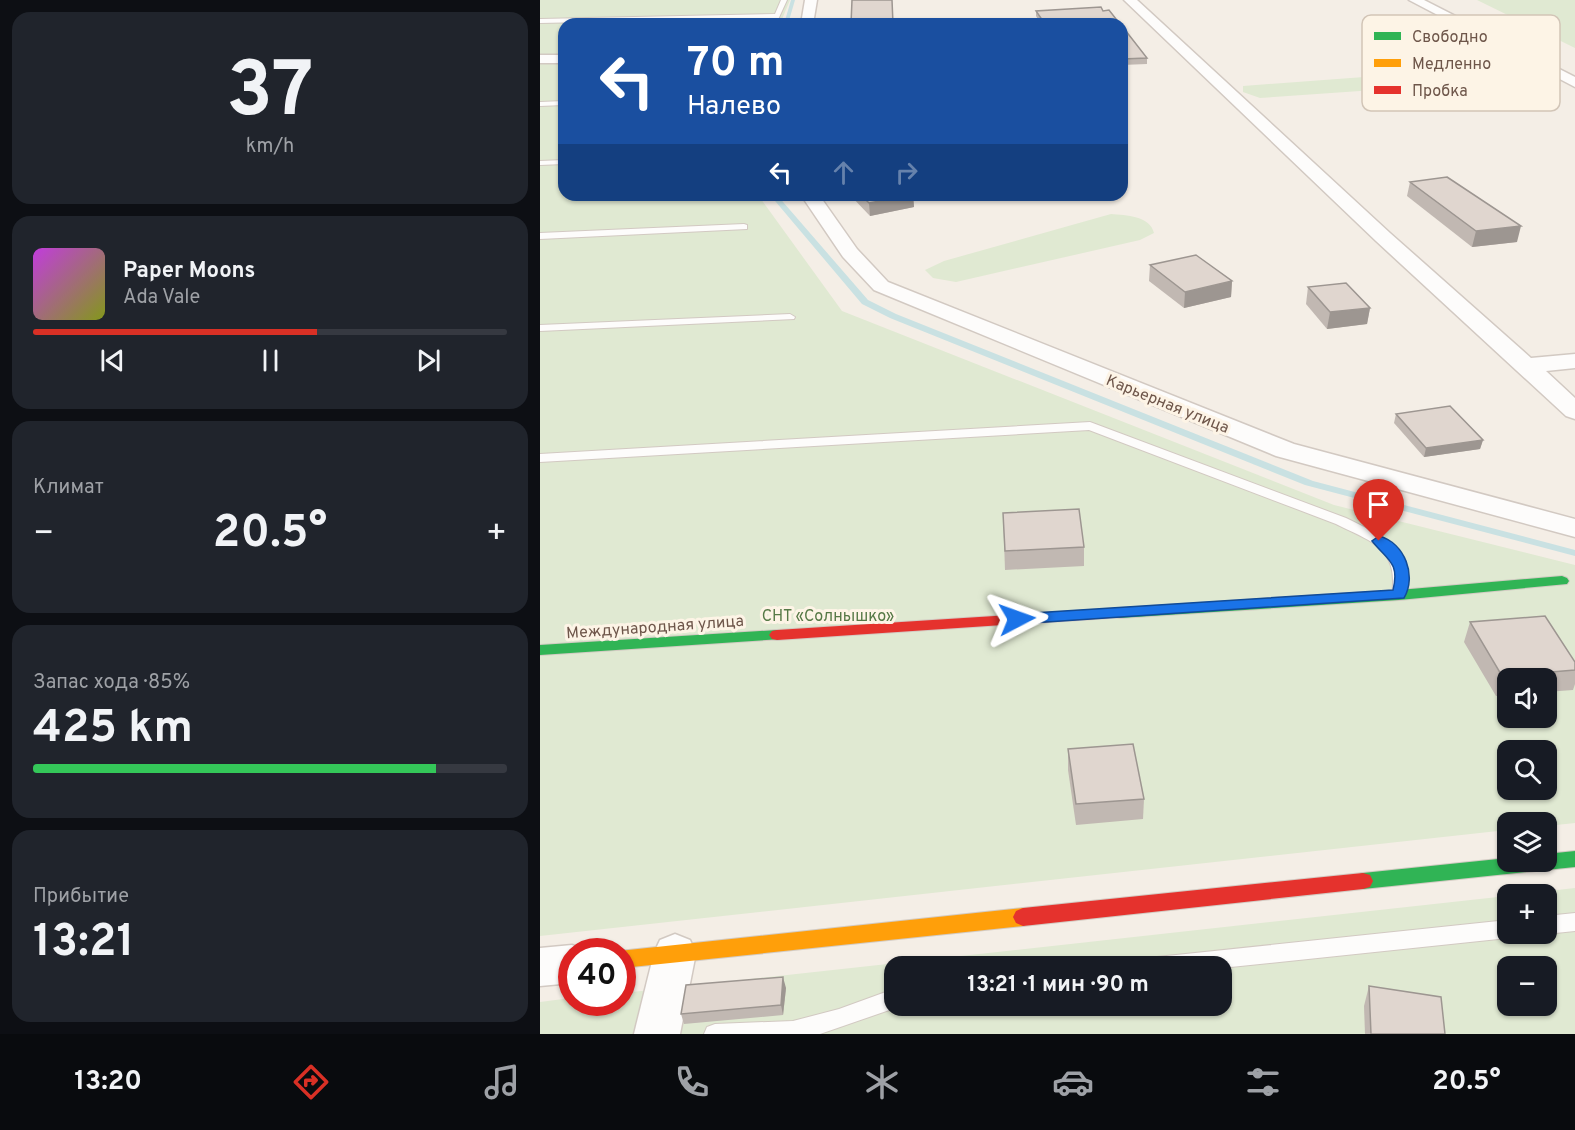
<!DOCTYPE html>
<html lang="ru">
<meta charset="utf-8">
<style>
body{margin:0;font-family:Overpass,sans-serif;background:#20242c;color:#f1f3f6;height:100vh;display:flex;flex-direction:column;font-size:22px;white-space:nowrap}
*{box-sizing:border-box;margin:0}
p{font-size:20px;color:#9ea1a6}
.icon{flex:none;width:33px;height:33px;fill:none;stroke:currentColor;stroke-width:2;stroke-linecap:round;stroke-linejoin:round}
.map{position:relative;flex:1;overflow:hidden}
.side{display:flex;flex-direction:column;gap:12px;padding:12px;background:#0d0f14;width:540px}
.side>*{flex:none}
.top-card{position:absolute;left:18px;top:18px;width:570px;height:183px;border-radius:18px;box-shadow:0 2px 4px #0004;background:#1a4fa0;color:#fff;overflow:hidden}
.buttons{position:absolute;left:957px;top:668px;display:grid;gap:12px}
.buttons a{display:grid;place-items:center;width:60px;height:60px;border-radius:12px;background:#171b24;box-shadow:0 2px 4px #0004;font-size:30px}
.speed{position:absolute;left:18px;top:938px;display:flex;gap:12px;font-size:30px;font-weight:700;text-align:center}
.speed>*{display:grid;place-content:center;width:78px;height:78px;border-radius:50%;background:#171b24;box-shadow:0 2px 4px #0004;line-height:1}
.speed .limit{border:9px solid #d22;background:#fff;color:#111}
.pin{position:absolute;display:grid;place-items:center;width:51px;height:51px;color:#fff;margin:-62px -26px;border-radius:50% 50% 50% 0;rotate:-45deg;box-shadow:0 0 6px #0007}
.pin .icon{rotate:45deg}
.me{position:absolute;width:66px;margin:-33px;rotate:86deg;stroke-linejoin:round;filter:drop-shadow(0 0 4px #0008)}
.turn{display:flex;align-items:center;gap:21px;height:126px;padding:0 30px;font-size:27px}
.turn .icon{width:78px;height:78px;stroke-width:2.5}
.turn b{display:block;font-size:42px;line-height:51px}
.lanes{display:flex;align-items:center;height:57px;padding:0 30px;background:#0003;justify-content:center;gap:30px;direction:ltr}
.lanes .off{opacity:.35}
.big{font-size:45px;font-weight:700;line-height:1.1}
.side .tile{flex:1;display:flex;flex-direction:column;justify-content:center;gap:9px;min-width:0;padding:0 21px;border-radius:18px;background:#20242c}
.side .dial{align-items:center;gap:0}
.dial b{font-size:78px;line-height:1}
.song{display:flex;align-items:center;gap:18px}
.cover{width:72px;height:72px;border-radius:9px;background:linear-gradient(135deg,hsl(290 70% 55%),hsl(70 70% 35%))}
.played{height:6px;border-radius:3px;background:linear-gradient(90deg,#d93025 60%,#363941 60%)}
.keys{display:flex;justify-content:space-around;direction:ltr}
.heat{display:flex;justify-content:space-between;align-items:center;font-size:33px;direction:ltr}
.charge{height:9px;border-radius:4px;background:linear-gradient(90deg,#34c759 85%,#363941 0)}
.trip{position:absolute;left:344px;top:956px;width:348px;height:60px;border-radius:18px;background:#171b24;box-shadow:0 2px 4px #0004;font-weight:700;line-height:60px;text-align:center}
.tabs{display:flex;height:96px;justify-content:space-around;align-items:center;background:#090b0e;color:#9ea1a6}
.tabs .icon{width:42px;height:42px}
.tabs .current{color:#d93025}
.tabs b{font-size:27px;color:#f1f3f6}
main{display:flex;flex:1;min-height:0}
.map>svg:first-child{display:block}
</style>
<main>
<section class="side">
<div class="tile dial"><b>37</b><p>km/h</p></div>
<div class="tile">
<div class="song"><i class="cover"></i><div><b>Paper Moons</b><p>Ada Vale</p></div></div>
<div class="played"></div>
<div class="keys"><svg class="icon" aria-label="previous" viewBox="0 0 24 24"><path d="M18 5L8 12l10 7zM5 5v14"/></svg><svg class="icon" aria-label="pause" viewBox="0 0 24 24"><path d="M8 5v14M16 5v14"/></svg><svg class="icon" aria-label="next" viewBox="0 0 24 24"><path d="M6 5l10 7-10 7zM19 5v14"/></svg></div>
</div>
<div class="tile"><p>Климат</p>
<div class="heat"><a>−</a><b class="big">20.5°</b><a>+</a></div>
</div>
<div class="tile"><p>Запас хода · 85%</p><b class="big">425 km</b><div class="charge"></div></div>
<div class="tile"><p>Прибытие</p><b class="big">13:21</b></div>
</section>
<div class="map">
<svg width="1035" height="1034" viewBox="0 0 1035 1034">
<rect width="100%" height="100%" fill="#f4eee6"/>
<!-- green -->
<g fill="#e0e9d2" fill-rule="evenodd">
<path d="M0,0H250L240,24H24V195H218L302,311L794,505L1035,565V823L1007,826L1006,822H968L967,830L0,936ZM968,678H1006V717H968ZM968,750H1006V789H968Z"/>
<polygon points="937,0 1035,0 1035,48"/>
<polygon points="972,66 996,74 993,79 720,98 703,92 703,86"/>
<path d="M571,214C586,215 610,216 614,233L600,240L416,282L393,278L385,270L404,261Z"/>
<path d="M1035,888V1034H0V1002L31,998L32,1002H82L83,993L967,896L968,933H1006V894H982ZM354,966H681V1005H354ZM968,966H1006V1005H968Z"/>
</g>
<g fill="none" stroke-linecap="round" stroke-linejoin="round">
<!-- stream -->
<g fill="#c9e1e2" fill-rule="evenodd">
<polygon points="251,0 255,0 248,24 244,24"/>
<polygon points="230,195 237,195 328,300 356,314 773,481 1035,550 1035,556 765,485 350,318 322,304"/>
</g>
<defs>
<g id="lane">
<polygon points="241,0 247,0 236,24 231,23 233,18 0,23 0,19 235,14"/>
<polygon points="24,101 24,105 0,106 0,102"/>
<polygon points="24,160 24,164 0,165 0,161"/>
<polygon points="204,224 207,225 207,229 0,239 0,233"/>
<polygon points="250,314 255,317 254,319 0,331 0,325"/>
<path d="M550,422L806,518C843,537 873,546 866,595L859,600L854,598L852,595C859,548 832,542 796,524L549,430L0,462V454Z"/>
<polygon points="1035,913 1035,931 1006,934 1004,933 1006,933 1006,916"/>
<polygon points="968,920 968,933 976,933 968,938 681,968 681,966 607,966 610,960 617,957"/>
<polygon points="354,989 354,1005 361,1006 280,1034 164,1034 167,1027 175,1024 253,1021 299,1009"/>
</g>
<g id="street">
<polygon points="265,0 277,0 273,24 261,24"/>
<polygon points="584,0 597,0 850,233 991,358 1035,354 1035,368 1006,371 1035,398 1035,419 1026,416 836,241"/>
<polygon points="869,0 884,0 1035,77 1035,87"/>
<rect x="0" y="55" width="24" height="8"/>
<polygon points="261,195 279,195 317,249 348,282 754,444 1035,519 1035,537 736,456 334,290 303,257"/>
<polygon points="135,934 150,940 156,953 140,1034 94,1034 114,953 120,940"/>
<polygon points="32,945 47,951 32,951 32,983 0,986 0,948"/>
</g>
<g id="fast">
<polygon points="1022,576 1027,578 1029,581 1027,584 859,600 580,618 575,617 573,613 575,609 580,608 859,590"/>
<polygon points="237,630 242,631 245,635 242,639 0,655 0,645"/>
<polygon points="1035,851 1035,867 823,889 816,887 813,881 816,875 823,873 968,858 968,861 1006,861 1006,854"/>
</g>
<polygon id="slow" points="483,908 490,911 493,917 490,923 483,926 82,968 82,951 79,951"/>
<g id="jam">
<polygon points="580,608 585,609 587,613 585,617 237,640 232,639 229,635 232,631 237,630"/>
<polygon points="823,873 830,875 833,881 830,887 823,889 483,926 476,923 473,917 476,911 483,908"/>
</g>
</defs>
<!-- lane casing -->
<use href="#lane" stroke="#d2c9c2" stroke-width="2"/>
<!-- street casing -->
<use href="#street" stroke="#d2c9c2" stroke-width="3"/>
<!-- fast casing -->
<use href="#fast" stroke="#d3cbc3" stroke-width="2"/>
<!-- slow casing -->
<use href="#slow" stroke="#d3cbc3" stroke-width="2"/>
<!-- jam casing -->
<use href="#jam" stroke="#d3cbc3" stroke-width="2"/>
<!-- lane -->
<use href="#lane" fill="#fdfcfb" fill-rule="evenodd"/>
<!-- street -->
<use href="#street" fill="#fdfcfb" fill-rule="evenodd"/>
<!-- fast -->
<use href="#fast" fill="#30b455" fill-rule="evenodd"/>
<!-- slow -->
<use href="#slow" fill="#ff9f0a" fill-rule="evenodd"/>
<!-- jam -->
<use href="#jam" fill="#e5322d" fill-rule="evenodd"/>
</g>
<!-- wall -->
<g fill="#c1b8b2">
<polygon points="496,11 563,11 580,24 501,24 496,16"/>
<polygon points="867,24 970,60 913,64 865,35"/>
<polygon points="582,26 607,58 607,64 582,65"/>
<polygon points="870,182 977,242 932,247 867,196"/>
<polygon points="310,195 373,195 374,207 330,216"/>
<polygon points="610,265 692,281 691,297 644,308 609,281"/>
<polygon points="768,287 830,308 827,324 787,329 766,304"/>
<polygon points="856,414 943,440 940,449 884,457 854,423"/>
<polygon points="463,513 544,547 544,566 465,570"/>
<polygon points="930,622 1035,662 1035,684 1033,690 1006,692 1006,678 968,678 968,695 956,696 924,642"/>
<polygon points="528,749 604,799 603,819 536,825 528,770"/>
<polygon points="829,986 905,1034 825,1034 824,1006"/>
<polygon points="246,988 243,1015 144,1024 141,1014"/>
</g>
<!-- shaded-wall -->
<g fill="#9d9691">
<polygon points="973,48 970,60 913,64 915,53"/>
<polygon points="373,195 374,207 330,216 329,203"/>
<polygon points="981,226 977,242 932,247 936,231"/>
<polygon points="692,281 691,297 644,308 645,292"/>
<polygon points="830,308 827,324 787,329 790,312"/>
<polygon points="943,440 940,449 884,457 886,448"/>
<polygon points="243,977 246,988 243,1015 241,1005"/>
</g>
<!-- building -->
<g fill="#e0d6cf" stroke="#9d9691" stroke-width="1.5">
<polygon points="312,0 352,0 353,24 311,24"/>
<polygon points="561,7 563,11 569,10 580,24 505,24 496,11"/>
<polygon points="582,26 607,58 582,59"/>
<polygon points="907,177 981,226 936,231 870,182"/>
<polygon points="321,195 371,195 329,203"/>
<polygon points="656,255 692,281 645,292 610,265"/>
<polygon points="806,283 830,308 790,312 768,287"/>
<polygon points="910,406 943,440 886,448 856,414"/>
<polygon points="539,509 544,547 465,551 463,513"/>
<polygon points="1005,616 1035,662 1035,670 962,676 930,622"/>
<polygon points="593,744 604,799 536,804 528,749"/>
<polygon points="243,977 241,1005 141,1014 146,985"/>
<polygon points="829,986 901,997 905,1034 831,1034"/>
</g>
<!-- route -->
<path fill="#1a73e8" stroke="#114b97" stroke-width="1.5" d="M839,536C865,543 877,576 864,598L477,624L470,619L477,614L853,590C860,562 847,560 832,541Z"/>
<g text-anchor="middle" stroke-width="6" stroke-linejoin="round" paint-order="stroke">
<!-- street labels -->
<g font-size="16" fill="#6e564a" stroke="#fdf4e6">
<text transform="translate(628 403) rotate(22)" y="6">Карьерная улица</text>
<text transform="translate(115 626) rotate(-4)" y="6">Международная улица</text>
</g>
<!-- park labels -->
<g font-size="16" fill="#567946" stroke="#fdf4e6">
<text x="288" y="621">СНТ «Солнышко»</text>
</g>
</g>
<!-- legend -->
<rect x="822" y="15" width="198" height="96" rx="9" fill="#fdf4e6" stroke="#d2c5b7" stroke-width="1.5"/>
<rect x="834" y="32" width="27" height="8" fill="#30b455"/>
<rect x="834" y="59" width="27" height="8" fill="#ff9f0a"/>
<rect x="834" y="86" width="27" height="8" fill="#e5322d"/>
<g font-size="16" fill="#6e564a">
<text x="872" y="42">Свободно</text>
<text x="872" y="69">Медленно</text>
<text x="872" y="96">Пробка</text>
</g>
</svg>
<div class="buttons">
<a><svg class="icon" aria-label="sound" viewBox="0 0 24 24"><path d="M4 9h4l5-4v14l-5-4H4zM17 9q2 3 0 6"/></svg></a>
<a><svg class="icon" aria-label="search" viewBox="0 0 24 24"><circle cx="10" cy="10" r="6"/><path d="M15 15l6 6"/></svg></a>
<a><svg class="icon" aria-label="layers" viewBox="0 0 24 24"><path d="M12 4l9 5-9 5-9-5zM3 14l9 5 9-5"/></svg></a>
<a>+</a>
<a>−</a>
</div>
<div class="speed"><div class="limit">40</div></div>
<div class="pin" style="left:839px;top:541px;background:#d93025"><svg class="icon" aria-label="arrive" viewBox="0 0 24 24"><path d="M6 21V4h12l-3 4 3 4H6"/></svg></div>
<svg class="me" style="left:477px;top:619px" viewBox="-20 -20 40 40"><path d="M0-17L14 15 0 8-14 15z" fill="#1a73e8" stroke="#fff" stroke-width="4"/></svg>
<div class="trip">13:21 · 1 мин · 90 m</div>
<div class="top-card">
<div class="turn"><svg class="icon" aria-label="left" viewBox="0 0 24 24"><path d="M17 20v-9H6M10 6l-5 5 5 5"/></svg><div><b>70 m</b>Налево</div></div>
<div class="lanes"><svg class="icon" aria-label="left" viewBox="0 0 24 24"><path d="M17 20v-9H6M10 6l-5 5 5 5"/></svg><svg class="icon off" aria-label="ahead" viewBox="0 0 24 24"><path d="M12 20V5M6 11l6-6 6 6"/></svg><svg class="icon off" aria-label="right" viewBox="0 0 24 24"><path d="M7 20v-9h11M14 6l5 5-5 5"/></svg></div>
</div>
</div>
</main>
<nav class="tabs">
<b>13:20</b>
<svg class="icon current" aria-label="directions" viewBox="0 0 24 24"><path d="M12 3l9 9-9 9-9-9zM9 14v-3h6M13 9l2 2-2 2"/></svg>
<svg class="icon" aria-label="music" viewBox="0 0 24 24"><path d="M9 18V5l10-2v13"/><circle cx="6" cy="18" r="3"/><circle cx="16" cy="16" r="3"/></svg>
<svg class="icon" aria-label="phone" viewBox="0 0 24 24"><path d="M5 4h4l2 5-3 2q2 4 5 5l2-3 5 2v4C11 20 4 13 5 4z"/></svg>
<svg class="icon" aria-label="climate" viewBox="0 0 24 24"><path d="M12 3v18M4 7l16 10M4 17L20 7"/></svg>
<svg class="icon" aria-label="car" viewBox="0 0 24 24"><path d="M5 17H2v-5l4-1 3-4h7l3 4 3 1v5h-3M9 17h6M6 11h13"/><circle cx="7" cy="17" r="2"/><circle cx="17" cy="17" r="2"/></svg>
<svg class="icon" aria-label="filters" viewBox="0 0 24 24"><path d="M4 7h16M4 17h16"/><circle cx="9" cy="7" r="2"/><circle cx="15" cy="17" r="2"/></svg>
<b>20.5°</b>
</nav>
